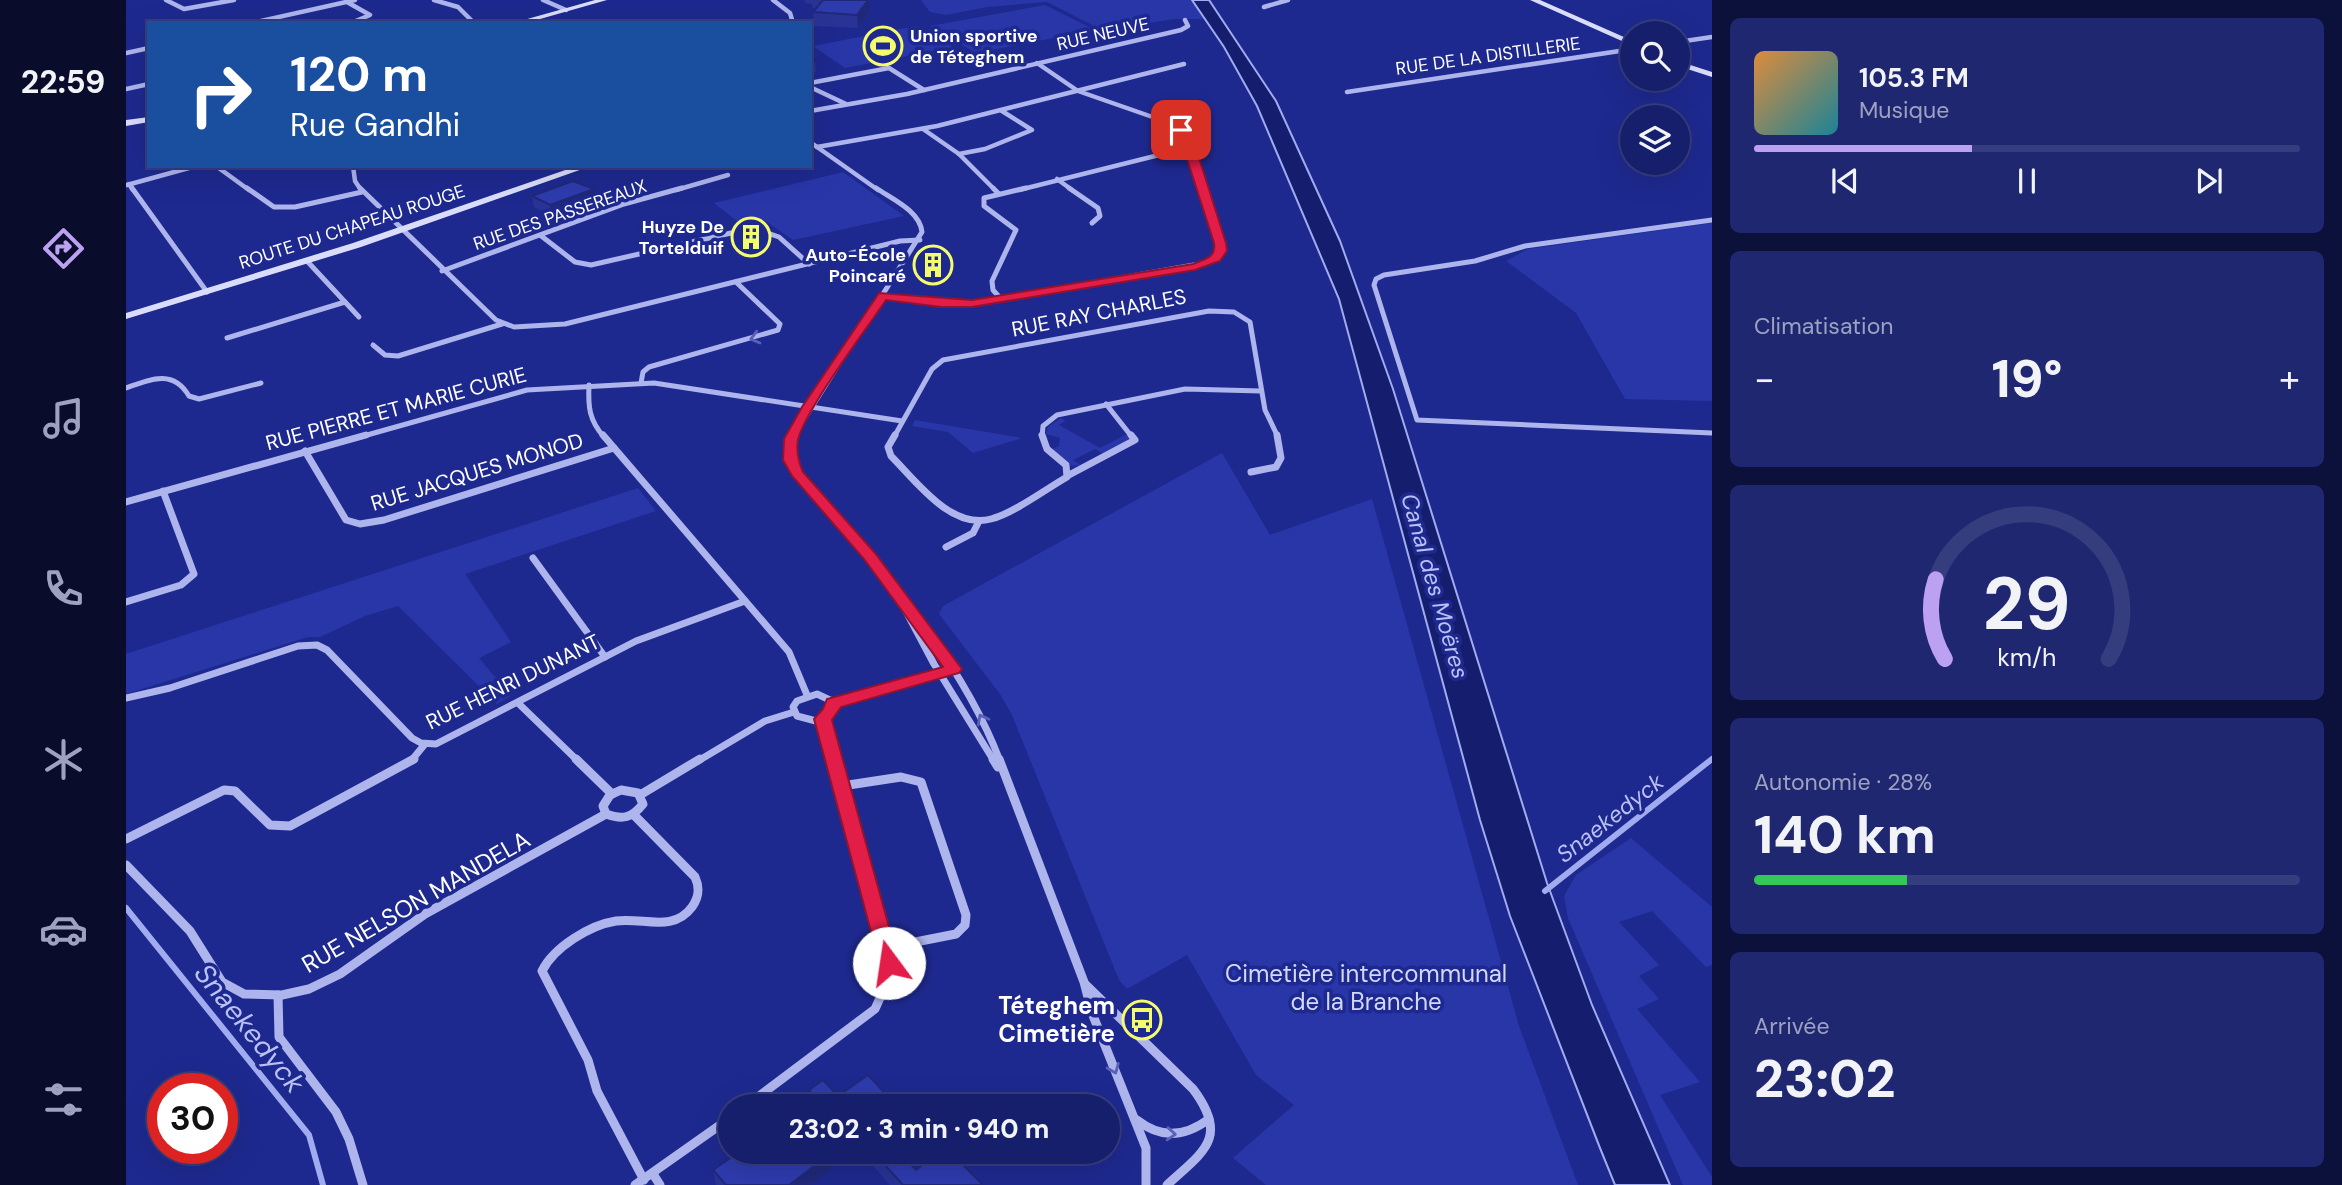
<!DOCTYPE html>
<html lang="fr">
<meta charset="utf-8">
<style>
body{margin:0;font-family:"DM Sans",sans-serif;background:#1f2771;color:#f1f3f6;height:100vh;display:flex;flex-direction:column;font-size:26px;white-space:nowrap}
*{box-sizing:border-box;margin:0}
p{font-size:23px;color:#9ea2c1}
.icon{flex:none;width:38px;height:38px;fill:none;stroke:currentColor;stroke-width:2;stroke-linecap:round;stroke-linejoin:round}
.map{position:relative;flex:1;overflow:hidden}
.details{display:flex;flex-direction:column;gap:18px;padding:18px;background:#0c113b;width:630px}
.details>*{flex:none}
.banner{position:absolute;left:21px;top:21px;width:665px;height:147px;border-radius:0px;box-shadow:0 7px 28px #0002,0 0 0 2px #353d7e;background:#1a4fa0;color:#fff;overflow:hidden}
.tools{position:absolute;left:1494px;top:21px;display:grid;gap:14px}
.tools a{display:grid;place-items:center;width:70px;height:70px;border-radius:50%;background:#161f6b;box-shadow:0 7px 28px #0002,0 0 0 2px #353d7e;font-size:35px}
.speed{position:absolute;left:21px;top:1073px;display:flex;gap:14px;font-size:35px;font-weight:700;text-align:center}
.speed>*{display:grid;place-content:center;width:91px;height:91px;border-radius:50%;background:#161f6b;box-shadow:0 7px 28px #0002,0 0 0 2px #353d7e;line-height:1}
.speed .limit{border:10px solid #d22;background:#fff;color:#111}
.pin{position:absolute;display:grid;place-items:center;width:60px;height:60px;color:#fff;margin:-30px;border-radius:14px;box-shadow:0 4px 10px #0006}
.me{position:absolute;width:77px;margin:-38px;rotate:346deg;stroke-linejoin:round;filter:drop-shadow(0 0 5px #0008)}
.turn{display:flex;align-items:center;gap:24px;height:147px;padding:0 28px;font-size:32px}
.turn .icon{width:91px;height:91px;stroke-width:2.5}
.turn b{display:block;font-size:49px;line-height:60px}
.big{font-size:52px;font-weight:800;line-height:1.1}
.details .tile{flex:1;display:flex;flex-direction:column;justify-content:center;gap:10px;min-width:0;padding:0 24px;border-radius:10px;background:#1f2771}
.details .dial{align-items:center;gap:0}
.dial svg{height:182px;overflow:visible;fill:none;stroke:#353d7e;stroke-width:7;stroke-linecap:round;text-anchor:middle}
.dial text{fill:#f1f3f6;stroke:none}
.song{display:flex;align-items:center;gap:21px}
.cover{width:84px;height:84px;border-radius:10px;background:linear-gradient(135deg,hsl(30 70% 55%),hsl(190 70% 35%))}
.played{height:7px;border-radius:4px;background:linear-gradient(90deg,#bca0f2 40%,#353d7e 40%)}
.keys{display:flex;justify-content:space-around;direction:ltr}
.heat{display:flex;justify-content:space-between;align-items:center;font-size:38px;direction:ltr}
.charge{height:10px;border-radius:5px;background:linear-gradient(90deg,#34c759 28%,#353d7e 0)}
.trip{position:absolute;left:592px;top:1094px;width:402px;height:70px;border-radius:35px;background:#161f6b;box-shadow:0 7px 28px #0002,0 0 0 2px #353d7e;font-weight:800;line-height:70px;text-align:center}
main{display:flex;flex:1;min-height:0}
.dock{display:flex;flex-direction:column;width:126px;justify-content:space-around;align-items:center;background:#090c2b;color:#9ea2c1}
.dock .icon{width:49px;height:49px}
.dock .on{color:#bca0f2}
.dock b{font-size:32px;color:#f1f3f6}
.map>svg:first-child{display:block}
</style>
<main>
<nav class="dock">
<b>22:59</b>
<svg class="icon on" aria-label="directions" viewBox="0 0 24 24"><path d="M12 3l9 9-9 9-9-9zM9 14v-3h6M13 9l2 2-2 2"/></svg>
<svg class="icon" aria-label="music" viewBox="0 0 24 24"><path d="M9 18V5l10-2v13"/><circle cx="6" cy="18" r="3"/><circle cx="16" cy="16" r="3"/></svg>
<svg class="icon" aria-label="phone" viewBox="0 0 24 24"><path d="M5 4h4l2 5-3 2q2 4 5 5l2-3 5 2v4C11 20 4 13 5 4z"/></svg>
<svg class="icon" aria-label="climate" viewBox="0 0 24 24"><path d="M12 3v18M4 7l16 10M4 17L20 7"/></svg>
<svg class="icon" aria-label="car" viewBox="0 0 24 24"><path d="M5 17H2v-5l4-1 3-4h7l3 4 3 1v5h-3M9 17h6M6 11h13"/><circle cx="7" cy="17" r="2"/><circle cx="17" cy="17" r="2"/></svg>
<svg class="icon" aria-label="filters" viewBox="0 0 24 24"><path d="M4 7h16M4 17h16"/><circle cx="9" cy="7" r="2"/><circle cx="15" cy="17" r="2"/></svg>
</nav>
<div class="map">
<svg width="1586" height="1185" viewBox="0 0 1586 1185">
<rect width="100%" height="100%" fill="#1e298f"/>
<!-- green -->
<g fill="#2836a8">
<polygon points="795,0 1066,0 1078,19 1047,19 978,31 921,2 861,7 820,15 804,12"/>
<polygon points="919,5 969,30 850,53 804,26"/>
<polygon points="790,26 827,47 719,68 687,46"/>
<polygon points="717,172 778,216 667,240 638,220 616,225 588,203"/>
<polygon points="1586,223 1586,401 1499,399 1450,313 1380,261 1402,249"/>
<polygon points="935,418 939,421 933,425 974,448 1001,434 1003,440 977,454 969,449 947,460 955,465 946,466 926,449 933,446 934,438 920,434 922,427"/>
<polygon points="789,420 896,438 847,453 822,432 786,426"/>
<polygon points="1096,453 1144,535 1246,499 1393,1026 1452,1185 1140,1185 1107,1158 1168,1105 1130,1075 1061,955 1001,989 993,980 886,715 874,694 813,614 817,606"/>
<polygon points="512,488 530,511 339,574 385,642 353,658 385,696 371,704 272,606 239,616 194,637 182,637 0,694 0,654"/>
<polygon points="1505,838 1586,907 1586,965 1580,967 1526,911 1493,922 1533,965 1513,976 1533,999 1511,1009 1574,1082 1534,1095 1586,1177 1586,1185 1557,1185 1442,918 1438,896 1450,875"/>
</g>
<!-- water -->
<polygon fill="#151d6e" stroke="#a1abef" stroke-width="2" points="1066,0 1083,0 1150,101 1214,241 1267,389 1421,883 1466,1005 1544,1185 1489,1185 1474,1148 1384,916 1354,820 1213,299 1131,106 1098,47"/>
<g fill="none" stroke-linecap="round" stroke-linejoin="round">
<!-- stream-far1 -->
<polyline stroke="#a1abef" stroke-width="4.5" points="1584,761 1586,759"/>
<!-- stream -->
<g stroke="#a1abef" stroke-width="6">
<polyline points="1419,891 1586,759"/>
<polyline points="0,908 183,1135 197,1185"/>
</g>
<!-- street-far3 -->
<g stroke="#aeb5ed" stroke-width="4.5">
<polyline points="40,0 58,9 108,0"/>
<polyline points="308,0 332,7 348,23"/>
<polyline points="417,0 440,10"/>
<polyline points="647,0 664,13 667,23"/>
<polyline points="221,2 244,15 225,23"/>
<polyline points="1138,7 1162,0"/>
<polyline points="126,23 229,0"/>
<polyline points="1552,42 1586,37"/>
<polyline points="0,53 23,48"/>
<polyline points="911,63 952,91 1038,121 1057,132 1076,190"/>
<polyline points="684,83 763,68 798,90"/>
<polyline points="684,87 720,104"/>
<polyline points="0,89 23,84"/>
<polyline points="1221,92 1507,49"/>
<polyline points="684,111 781,94 1055,30 1062,26 1059,20"/>
<polyline points="797,129 833,154 869,190"/>
<polyline points="684,142 752,190"/>
<polyline points="691,147 811,126 1058,64"/>
<polyline points="833,154 859,149 906,130 876,111"/>
<polyline points="90,166 123,190"/>
<polyline points="227,166 229,181 235,190"/>
<polyline points="931,179 946,190"/>
<polyline points="3,184 7,190"/>
<polyline points="1,185 70,166"/>
<polyline points="550,190 602,175"/>
<polyline points="893,190 1033,155 1066,153"/>
</g>
<!-- street-far2 -->
<g stroke="#aeb5ed" stroke-width="5">
<polyline points="6,188 81,292"/>
<polyline points="121,188 148,207 169,207 236,192"/>
<polyline points="234,188 370,320 388,327 439,324 774,241 794,240"/>
<polyline points="867,188 872,193"/>
<polyline points="943,188 972,208 974,216 966,223"/>
<polyline points="1586,220 1399,246 1349,261 1258,275 1250,279 1248,285 1291,420 1586,433"/>
<polyline points="414,235 449,262 465,265 627,228 653,237 683,264"/>
<polyline points="181,261 233,317"/>
<polyline points="316,271 498,204 556,188"/>
<polyline points="757,296 815,304 846,304 1085,262 1093,255 1094,243 1076,188"/>
<polyline points="875,299 867,290 866,281 890,230 858,206 858,198 900,188"/>
<polyline points="101,338 219,302"/>
<polyline points="247,345 259,355 272,356 376,324"/>
<polyline points="515,383 517,372 523,367 652,330 654,324 610,282"/>
<path d="M463,385C462,407 463,420 478,437"/>
<path d="M0,388C25,379 47,369 63,396L73,399L135,383"/>
<polyline points="980,404 1006,437"/>
<polyline points="234,437 401,390 528,383 776,421"/>
<path d="M667,437L796,232C794,211 766,199 750,188"/>
<polyline points="768,437 806,369 817,360 1083,311 1108,312 1124,322 1139,410 1152,437"/>
<polyline points="916,437 917,426 931,415 1059,389 1135,391"/>
</g>
<!-- street-far1 -->
<g stroke="#aeb5ed" stroke-width="7">
<polyline points="477,435 663,652 681,695"/>
<path d="M668,435L664,443L666,464C741,556 831,648 874,761"/>
<path d="M769,435L762,447L765,456C790,481 825,530 865,519C888,513 920,489 941,477L940,465L921,449L916,435"/>
<polyline points="179,451 220,520 234,524 258,520 488,448"/>
<polyline points="1125,472 1150,467 1155,458 1151,435"/>
<polyline points="943,475 1009,440 1005,435"/>
<polyline points="0,502 240,435"/>
<polyline points="820,547 847,533 853,521"/>
<polyline points="407,558 479,657"/>
<polyline points="774,600 808,664 868,761"/>
<polyline points="0,602 55,585 68,574 37,491"/>
<polygon points="691,694 706,701 704,714 690,721 671,716 667,707 671,701"/>
<polyline points="0,698 44,688 172,646 191,645 201,650 286,738 295,743 310,744 510,641 619,601"/>
<polyline points="392,703 452,761"/>
<polyline points="707,703 827,669"/>
<polyline points="697,719 708,761"/>
<polyline points="285,761 299,744"/>
<polyline points="572,761 639,721 668,712"/>
</g>
<!-- street -->
<g stroke="#aeb5ed" stroke-width="9">
<polyline points="450,759 486,794"/>
<polyline points="867,759 872,767"/>
<polyline points="873,759 958,982 966,1013 1020,1148 1020,1185"/>
<polyline points="716,786 775,777 795,782 840,915 839,925 830,934 759,948"/>
<path d="M495,790L512,793L517,804C506,818 497,820 480,814L477,806L484,795Z"/>
<polyline points="514,795 574,759"/>
<path d="M508,815L569,877C574,888 573,897 566,907C547,933 517,917 490,921C464,925 428,947 416,971L462,1060L471,1091L518,1180"/>
<polyline points="0,839 98,790 109,791 144,825 164,826 288,759"/>
<polyline points="0,865 64,931 96,982 118,994 156,995 183,989 214,974 299,914 480,814"/>
<path d="M960,985L1067,1089C1104,1138 1077,1152 1041,1185"/>
<polyline points="152,995 153,1037 210,1112 223,1139 237,1185"/>
<polyline points="620,1106 749,1009 763,978 759,948 708,759"/>
<path d="M1011,1120C1035,1139 1059,1137 1083,1119"/>
<polyline points="527,1174 534,1185"/>
<polyline points="509,1185 604,1118"/>
</g>
<!-- secondary -->
<g fill="#daddfa" fill-rule="evenodd">
<polygon points="469,0 481,0 400,23 387,23"/>
<polygon points="1404,0 1414,0 1507,41 1507,46"/>
<polygon points="1552,61 1586,72 1586,77 1552,66"/>
<polygon points="23,117 23,122 0,126 0,120"/>
<polygon points="451,166 465,166 235,247 0,319 0,313 227,243"/>
</g>
</g>
<!-- wall -->
<g fill="#283395">
<polygon points="679,0 744,0 744,10 732,28 688,26 687,12 690,9 687,8 686,4 679,3"/>
<polygon points="684,48 689,61 690,72 684,73"/>
<polygon points="406,196 469,201 426,217 408,207"/>
<polygon points="815,260 808,273 794,271 794,262"/>
<polygon points="742,1075 771,1106 743,1106 741,1104 738,1106 693,1106 683,1095 683,1090 712,1096"/>
<polygon points="707,1152 707,1168 685,1185 590,1185 587,1170"/>
<polygon points="735,1152 773,1152 790,1170 857,1185 764,1185"/>
</g>
<!-- shaded-wall -->
<g fill="#202979">
<polygon points="742,0 744,0 744,10 732,28 731,15"/>
<polygon points="468,189 469,201 426,217 424,205"/>
<polygon points="815,252 815,260 808,273 809,264"/>
<polygon points="741,1099 741,1104 738,1106 731,1106"/>
<polygon points="707,1152 707,1168 685,1185 663,1185"/>
</g>
<!-- building -->
<g fill="#2e3bad" stroke="#202979" stroke-width="2">
<polygon points="697,0 742,0 731,15 687,12"/>
<polygon points="684,48 689,61 684,62"/>
<polygon points="447,181 468,189 424,205 406,196"/>
<polygon points="802,250 815,252 809,264 794,262"/>
<polygon points="742,1075 771,1106 747,1106 741,1099 731,1106 697,1106 683,1090 697,1080 712,1096"/>
<polygon points="613,1152 707,1152 663,1185 600,1185 587,1170"/>
<polygon points="747,1152 773,1152 790,1170 813,1152 824,1152 857,1185 777,1185"/>
</g>
<!-- one-way arrows -->
<defs><path id="oneway-chevron" d="M-2-3.5L2.5 0L-2 3.5" fill="none" stroke-width="1.6" stroke-linecap="round" stroke-linejoin="round" transform="scale(1.75)"/></defs>
<g stroke="#5861b5">
<use href="#oneway-chevron" transform="translate(629 338) rotate(165)"/>
<use href="#oneway-chevron" transform="translate(856 719) rotate(-118)"/>
<use href="#oneway-chevron" transform="translate(988 1069) rotate(68)"/>
<use href="#oneway-chevron" transform="translate(1045 1134) rotate(4)"/>
</g>
<!-- route -->
<path fill="#e11d48" stroke="#92132f" stroke-width="2" d="M1051,128H1058L1068,142L1100,243L1101,251L1094,261L1069,270L846,307H815L760,300C740,330 679,410 672,440C670,452 672,461 677,472L749,553L836,669L833,673L715,707L706,720L773,963L770,969L763,971L755,969L688,719L697,709L701,699L817,667L738,559L666,476L657,460L658,439L676,407L753,293L846,300L1067,264C1079,259 1090,258 1088,243Z"/>
<!-- icons -->
<defs>
<symbol id="stadium-ring" viewBox="-11 -11 22 22"><circle r="9.5" fill="#1e298f" stroke="#f4fb6d" stroke-width="1.5"/><path d="M0-5a6.5 5 0 1 0 0 10a6.5 5 0 1 0 0-10ZM-3.5-1.8h7v3.6h-7Z" fill="#f4fb6d"/></symbol>
<symbol id="building-ring" viewBox="-11 -11 22 22"><circle r="9.5" fill="#1e298f" stroke="#f4fb6d" stroke-width="1.5"/><path d="M-4-6H4V6H1V3H-1V6H-4ZM-2.5-4.3h1.7v1.8h-1.7ZM.8-4.3h1.7v1.8H.8ZM-2.5-1h1.7V.8h-1.7ZM.8-1h1.7V.8H.8Z" fill="#f4fb6d"/></symbol>
<symbol id="bus-ring" viewBox="-11 -11 22 22"><circle r="9.5" fill="#1e298f" stroke="#f4fb6d" stroke-width="1.5"/><path d="M-5-6H5V4H4V6H2V4H-2V6H-4V4H-5ZM-3.5-4V0h7V-4ZM-3.5 1.2v1.5H-2V1.2ZM2 1.2v1.5H3.5V1.2Z" fill="#f4fb6d"/></symbol>
</defs>
<g fill-rule="evenodd">
<use href="#stadium-ring" x="735" y="24" width="44" height="44"/>
<use href="#building-ring" x="603" y="215" width="44" height="44"/>
<use href="#building-ring" x="785" y="243" width="44" height="44"/>
<use href="#bus-ring" x="994" y="998" width="44" height="44"/>
</g>
<g text-anchor="middle" stroke-width="7" stroke-linejoin="round" paint-order="stroke">
<!-- far-street labels -->
<g font-size="18" fill="#fff" stroke="#1e298f">
<text transform="translate(977 34) rotate(-13)" y="6">RUE NEUVE</text>
<text transform="translate(1362 56) rotate(-8)" y="6">RUE DE LA DISTILLERIE</text>
<text transform="translate(434 215) rotate(-19)" y="6">RUE DES PASSEREAUX</text>
<text transform="translate(226 227) rotate(-18)" y="6">ROUTE DU CHAPEAU ROUGE</text>
</g>
<!-- far-poi labels -->
<g font-size="18" font-weight="bold" fill="#fff" stroke="#1e298f" text-anchor="end">
<text x="784" y="42" text-anchor="start">Union sportive<tspan x="784" dy="21">de Téteghem</tspan></text>
<text x="598" y="233">Huyze De<tspan x="598" dy="21">Tortelduif</tspan></text>
<text x="780" y="261">Auto-École<tspan x="780" dy="21">Poincaré</tspan></text>
</g>
<!-- street labels -->
<g font-size="21" fill="#fff" stroke="#1e298f">
<text transform="translate(973 313) rotate(-11)" y="7">RUE RAY CHARLES</text>
<text transform="translate(270 409) rotate(-15)" y="7">RUE PIERRE ET MARIE CURIE</text>
<text transform="translate(351 472) rotate(-17)" y="7">RUE JACQUES MONOD</text>
<text transform="translate(387 682) rotate(-26)" y="7">RUE HENRI DUNANT</text>
</g>
<!-- water labels -->
<g font-size="23" font-style="italic" fill="#bac1f4" stroke="#1e298f">
<text transform="translate(1309 586) rotate(74)" y="8">Canal des Moëres</text>
<text transform="translate(1484 818) rotate(-38)" y="8">Snaekedyck</text>
</g>
<!-- near-street labels -->
<g font-size="24" fill="#fff" stroke="#1e298f">
<text transform="translate(290 902) rotate(-30)" y="8">RUE NELSON MANDELA</text>
</g>
<!-- near-park labels -->
<g font-size="24" fill="#d3d8f9" stroke="#1e298f">
<text x="1240" y="982">Cimetière intercommunal<tspan x="1240" dy="28">de la Branche</tspan></text>
</g>
<!-- near-poi labels -->
<g font-size="24" font-weight="bold" fill="#fff" stroke="#1e298f" text-anchor="end">
<text x="989" y="1014">Téteghem<tspan x="989" dy="28">Cimetière</tspan></text>
</g>
<!-- near-water labels -->
<g font-size="28" font-style="italic" fill="#bac1f4" stroke="#1e298f">
<text transform="translate(124 1028) rotate(51)" y="10">Snaekedyck</text>
</g>
</g>
</svg>
<div class="tools">
<a><svg class="icon" aria-label="search" viewBox="0 0 24 24"><circle cx="10" cy="10" r="6"/><path d="M15 15l6 6"/></svg></a>
<a><svg class="icon" aria-label="layers" viewBox="0 0 24 24"><path d="M12 4l9 5-9 5-9-5zM3 14l9 5 9-5"/></svg></a>
</div>
<div class="speed"><div class="limit">30</div></div>
<div class="pin" style="left:1055px;top:130px;background:#d93025"><svg class="icon" aria-label="arrive" viewBox="0 0 24 24"><path d="M6 21V4h12l-3 4 3 4H6"/></svg></div>
<svg class="me" style="left:763px;top:963px" viewBox="-20 -20 40 40"><circle r="19" fill="#fff"/><path d="M0-13L10 11 0 6-10 11z" fill="#e11d48"/></svg>
<div class="trip">23:02 · 3 min · 940 m</div>
<div class="banner">
<div class="turn"><svg class="icon" aria-label="right" viewBox="0 0 24 24"><path d="M7 20v-9h11M14 6l5 5-5 5"/></svg><div><b>120 m</b>Rue Gandhi</div></div>
</div>
</div>
<section class="details">
<div class="tile">
<div class="song"><i class="cover"></i><div><b>105.3 FM</b><p>Musique</p></div></div>
<div class="played"></div>
<div class="keys"><svg class="icon" aria-label="previous" viewBox="0 0 24 24"><path d="M18 5L8 12l10 7zM5 5v14"/></svg><svg class="icon" aria-label="pause" viewBox="0 0 24 24"><path d="M8 5v14M16 5v14"/></svg><svg class="icon" aria-label="next" viewBox="0 0 24 24"><path d="M6 5l10 7-10 7zM19 5v14"/></svg></div>
</div>
<div class="tile"><p>Climatisation</p>
<div class="heat"><a>−</a><b class="big">19°</b><a>+</a></div>
</div>
<div class="tile dial"><svg viewBox="0 0 100 80">
<path d="M14 69A42 42 0 1 1 86 69"/>
<path d="M14 69A42 42 0 0 1 10 34" stroke="#bca0f2"/>
<text x="50" y="56" font-size="32" font-weight="700">29</text>
<text x="50" y="72" font-size="11">km/h</text>
</svg></div>
<div class="tile"><p>Autonomie · 28%</p><b class="big">140 km</b><div class="charge"></div></div>
<div class="tile"><p>Arrivée</p><b class="big">23:02</b></div>
</section>
</main>
